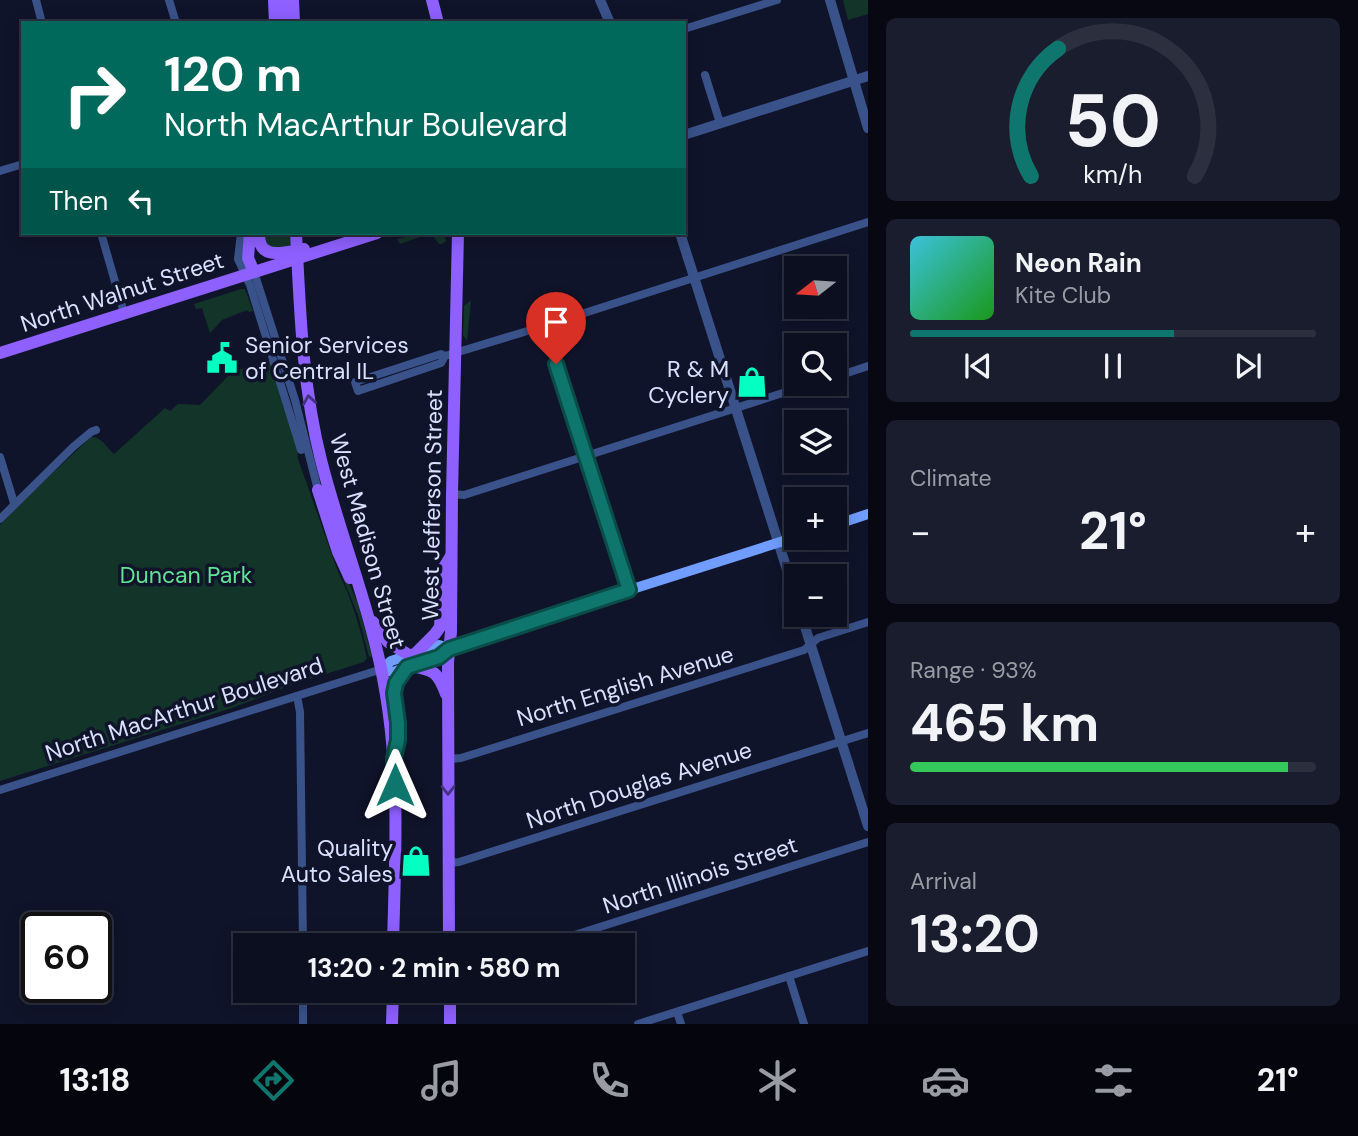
<!DOCTYPE html>
<meta charset="utf-8">
<style>
body{margin:0;font-family:"DM Sans",sans-serif;background:#1a1d2d;color:#f1f3f6;height:100vh;display:flex;flex-direction:column;font-size:26px;white-space:nowrap}
*{box-sizing:border-box;margin:0}
p{font-size:23px;color:#9a9ca5}
.icon{flex:none;width:38px;height:38px;fill:none;stroke:currentColor;stroke-width:2;stroke-linecap:round;stroke-linejoin:round}
.map{position:relative;flex:1;overflow:hidden}
.drawer{display:flex;flex-direction:column;gap:18px;padding:18px;background:#070812;width:490px}
.drawer>*{flex:none}
.hud{position:absolute;left:21px;top:21px;width:665px;height:214px;border-radius:0px;box-shadow:0 4px 18px #0003,0 0 0 2px #2c2f3e;background:#00695c;color:#fff;overflow:hidden}
.needle{width:46px;rotate:253deg}
.buttons{position:absolute;left:784px;top:256px;display:grid;gap:14px}
.buttons a{display:grid;place-items:center;width:63px;height:63px;border-radius:0px;background:#0c0f20;box-shadow:0 4px 18px #0003,0 0 0 2px #2c2f3e;font-size:35px}
.speed{position:absolute;left:21px;top:912px;display:flex;gap:14px;font-size:35px;font-weight:700;text-align:center}
.speed>*{display:grid;place-content:center;width:91px;height:91px;border-radius:50%;background:#0c0f20;box-shadow:0 4px 18px #0003,0 0 0 2px #2c2f3e;line-height:1}
.speed .limit{border:4px solid #111;border-radius:10px;background:#fff;color:#111}
.pin{position:absolute;display:grid;place-items:center;width:60px;height:60px;color:#fff;margin:-72px -30px;border-radius:50% 50% 50% 0;rotate:-45deg;box-shadow:0 0 7px #0007}
.pin .icon{rotate:45deg}
.me{position:absolute;width:77px;margin:-38px;rotate:0deg;stroke-linejoin:round;filter:drop-shadow(0 0 5px #0008)}
.turn{display:flex;align-items:center;gap:24px;height:147px;padding:0 28px;font-size:32px}
.turn .icon{width:91px;height:91px;stroke-width:2.5}
.turn b{display:block;font-size:49px;line-height:60px}
.then{display:flex;align-items:center;height:66px;padding:0 28px;background:#0003;gap:14px;font-size:26px}
.big{font-size:52px;font-weight:700;line-height:1.1}
.drawer .card{flex:1;display:flex;flex-direction:column;justify-content:center;gap:10px;min-width:0;padding:0 24px;border-radius:10px;background:#1a1d2d}
.drawer .dial{align-items:center;gap:0}
.dial svg{height:182px;overflow:visible;fill:none;stroke:#2c2f3e;stroke-width:7;stroke-linecap:round;text-anchor:middle}
.dial text{fill:#f1f3f6;stroke:none}
.song{display:flex;align-items:center;gap:21px}
.cover{width:84px;height:84px;border-radius:10px;background:linear-gradient(135deg,hsl(190 70% 55%),hsl(120 70% 35%))}
.played{height:7px;border-radius:4px;background:linear-gradient(90deg,#0f766e 65%,#2c2f3e 65%)}
.keys{display:flex;justify-content:space-around;direction:ltr}
.heat{display:flex;justify-content:space-between;align-items:center;font-size:38px;direction:ltr}
.charge{height:10px;border-radius:5px;background:linear-gradient(90deg,#34c759 93%,#2c2f3e 0)}
.trip{position:absolute;left:233px;top:933px;width:402px;height:70px;border-radius:0px;background:#0c0f20;box-shadow:0 4px 18px #0003,0 0 0 2px #2c2f3e;font-weight:700;line-height:70px;text-align:center}
.tab-bar{display:flex;height:112px;justify-content:space-around;align-items:center;background:#05060d;color:#9a9ca5}
.tab-bar .icon{width:49px;height:49px}
.tab-bar .active{color:#0f766e}
.tab-bar b{font-size:32px;color:#f1f3f6}
main{display:flex;flex:1;min-height:0}
.map>svg:first-child{display:block}
</style>
<main>
<div class="map">
<svg width="868" height="1024" viewBox="0 0 868 1024">
<rect width="100%" height="100%" fill="#10142a"/>
<!-- green -->
<g fill="#133428">
<polygon points="843,0 868,0 868,14 848,20"/>
<polygon points="262,233 290,233 290,245 286,247 269,247"/>
<path d="M425,233C433,233 445,231 446,241L442,244H439L431,233L400,244L397,239Z"/>
<polygon points="241,289 245,289 246,292 253,311 249,312 247,310 222,320 210,333 202,308 196,309 194,304"/>
<polygon points="471,300 467,341 463,335 464,306"/>
<path d="M270,360L297,448L298,459L338,572C352,599 360,628 367,658L364,662L294,684L232,708L0,781V525L29,495L91,437C101,436 107,448 114,454L165,408L170,411L178,404L200,405L232,372Z"/>
<polygon points="312,491 315,492 342,567 358,604 372,656 369,657 358,615 329,544"/>
</g>
<g fill="none" stroke-linecap="round" stroke-linejoin="round">
<!-- minor -->
<g stroke="#3a528a" stroke-width="8">
<polyline points="36,0 42,23"/>
<polyline points="169,0 176,23"/>
<polyline points="684,29 777,0"/>
<polyline points="705,75 720,123"/>
<polyline points="0,171 23,164"/>
<polyline points="101,233 124,313"/>
<polyline points="241,233 238,259 250,285 301,450"/>
<polyline points="254,272 295,400 318,490"/>
<polyline points="544,326 629,590"/>
<polyline points="445,356 441,363 358,391 355,382 441,354 445,356 544,326 868,222"/>
<polyline points="835,377 868,366"/>
<polyline points="0,457 14,503"/>
<polyline points="452,494 464,495 814,383"/>
<polyline points="0,519 73,447 91,432 96,430"/>
<polyline points="297,696 300,712 303,945"/>
<polyline points="449,759 461,758 804,650 818,638 868,622"/>
<polyline points="0,790 382,669"/>
<polyline points="449,863 459,862 868,733"/>
<polyline points="543,945 868,842"/>
<polyline points="789,976 804,1024"/>
<polyline points="303,990 303,1024"/>
<polyline points="677,1012 681,1024"/>
<polyline points="638,1024 868,951"/>
</g>
<!-- tertiary -->
<g stroke="#3a528a" stroke-width="10">
<polyline points="600,0 610,23"/>
<polyline points="830,0 868,128"/>
<polyline points="684,135 868,76"/>
<polyline points="680,233 796,598"/>
<polyline points="801,614 868,826"/>
</g>
<!-- secondary -->
<g stroke="#709dff" stroke-width="10">
<polyline points="835,525 868,514"/>
<polyline points="382,669 393,672 407,667 439,657 449,648 500,631 796,537"/>
<polyline points="382,669 391,661 439,645 449,648"/>
</g>
<!-- primary -->
<g stroke="#8e60ff" stroke-width="12">
<polyline points="274,0 275,23"/>
<polyline points="284,0 285,23"/>
<polyline points="293,0 294,23"/>
<polyline points="432,0 438,23"/>
<polyline points="250,233 248,258 254,272"/>
<path d="M259,233C258,262 285,252 304,249"/>
<path d="M296,233C300,309 302,385 321,460C341,539 373,614 386,695C400,778 395,862 393,945"/>
<polyline points="0,353 377,233"/>
<polyline points="318,490 338,552 350,578"/>
<polyline points="373,622 388,642 409,655"/>
<polyline points="416,653 435,634 440,627 443,569 451,556"/>
<path d="M412,666C434,670 438,672 446,694"/>
<path d="M396,706C393,687 396,682 407,667"/>
<polyline points="449,945 448,662 451,632 452,494 458,233"/>
<polyline points="392,1024 393,990"/>
<polyline points="450,1024 450,990"/>
</g>
</g>
<!-- one-way arrows -->
<defs><path id="oneway-chevron" d="M-2-3.5L2.5 0L-2 3.5" fill="none" stroke-width="1.6" stroke-linecap="round" stroke-linejoin="round" transform="scale(1.75)"/></defs>
<g stroke="#42327f">
<use href="#oneway-chevron" transform="translate(309 400) rotate(-99)"/>
<use href="#oneway-chevron" transform="translate(448 790) rotate(90)"/>
</g>
<g fill="none" stroke-linecap="round" stroke-linejoin="round">
<defs>
<polyline id="route" points="395,785 394,758 398,740 398,723 394,693 396,683 407,667 439,657 449,649 629,590 556,364"/>
</defs>
<!-- route casing -->
<use href="#route" stroke="#0a4d48" stroke-width="18"/>
<!-- route -->
<use href="#route" stroke="#0f766e" stroke-width="12"/>
</g>
<!-- icons -->
<defs>
<symbol id="civic-bare" viewBox="-9 -9 18 18"><path d="M-.6-6.5H3V-4.5H.6V-3L4-1V1h2V6H-6V1h2V-1L-.6-3ZM-1.2 2.5V6h2.4V2.5Z" fill="#05ffc3" stroke="#10142a" stroke-width="2.5" paint-order="stroke"/></symbol>
<symbol id="shop-bare" viewBox="-9 -9 18 18"><path d="M-5-2.5h2.3a2.7 3.5 0 0 1 5.4 0H5L5.5 6h-11ZM-1.5-2.5h3a1.5 2.3 0 0 0-3 0Z" fill="#05ffc3" stroke="#10142a" stroke-width="2.5" paint-order="stroke"/></symbol>
</defs>
<g fill-rule="evenodd">
<use href="#civic-bare" x="200" y="336" width="44" height="44"/>
<use href="#shop-bare" x="730" y="360" width="44" height="44"/>
<use href="#shop-bare" x="394" y="839" width="44" height="44"/>
</g>
<g text-anchor="middle" stroke-width="7" stroke-linejoin="round" paint-order="stroke">
<!-- street labels -->
<g font-size="23" fill="#d9e1ff" stroke="#10142a">
<text transform="translate(122 292) rotate(-18)" y="8">North Walnut Street</text>
<text transform="translate(432 505) rotate(-89)" y="8">West Jefferson Street</text>
<text transform="translate(368 541) rotate(74)" y="8">West Madison Street</text>
<text transform="translate(625 686) rotate(-17)" y="8">North English Avenue</text>
<text transform="translate(184 709) rotate(-18)" y="8">North MacArthur Boulevard</text>
<text transform="translate(639 785) rotate(-18)" y="8">North Douglas Avenue</text>
<text transform="translate(700 875) rotate(-18)" y="8">North Illinois Street</text>
</g>
<!-- poi labels -->
<g font-size="23" fill="#d9e1ff" stroke="#10142a" text-anchor="end">
<text x="245" y="353" text-anchor="start">Senior Services<tspan x="245" dy="26">of Central IL</tspan></text>
<text x="729" y="377">R &amp; M<tspan x="729" dy="26">Cyclery</tspan></text>
<text x="393" y="856">Quality<tspan x="393" dy="26">Auto Sales</tspan></text>
</g>
<!-- park labels -->
<g font-size="23" fill="#61e396" stroke="#10142a">
<text x="186" y="583">Duncan Park</text>
</g>
</g>
</svg>
<div class="buttons">
<a><svg class="needle" viewBox="-14 -14 28 28"><path d="M0-13l5 13h-10z" fill="#e53935"/><path d="M0 13l5-13h-10z" fill="#9a9ca5"/></svg></a>
<a><svg class="icon" aria-label="search" viewBox="0 0 24 24"><circle cx="10" cy="10" r="6"/><path d="M15 15l6 6"/></svg></a>
<a><svg class="icon" aria-label="layers" viewBox="0 0 24 24"><path d="M12 4l9 5-9 5-9-5zM3 14l9 5 9-5"/></svg></a>
<a>+</a>
<a>−</a>
</div>
<div class="speed"><div class="limit">60</div></div>
<div class="pin" style="left:556px;top:364px;background:#d93025"><svg class="icon" aria-label="arrive" viewBox="0 0 24 24"><path d="M6 21V4h12l-3 4 3 4H6"/></svg></div>
<svg class="me" style="left:395px;top:785px" viewBox="-20 -20 40 40"><path d="M0-17L14 15 0 8-14 15z" fill="#0f766e" stroke="#fff" stroke-width="4"/></svg>
<div class="trip">13:20 · 2 min · 580 m</div>
<div class="hud">
<div class="turn"><svg class="icon" aria-label="right" viewBox="0 0 24 24"><path d="M7 20v-9h11M14 6l5 5-5 5"/></svg><div><b>120 m</b>North MacArthur Boulevard</div></div>
<div class="then">Then<svg class="icon" aria-label="left" viewBox="0 0 24 24"><path d="M17 20v-9H6M10 6l-5 5 5 5"/></svg></div>
</div>
</div>
<section class="drawer">
<div class="card dial"><svg viewBox="0 0 100 80">
<path d="M14 69A42 42 0 1 1 86 69"/>
<path d="M14 69A42 42 0 0 1 26 13" stroke="#0f766e"/>
<text x="50" y="56" font-size="32" font-weight="700">50</text>
<text x="50" y="72" font-size="11">km/h</text>
</svg></div>
<div class="card">
<div class="song"><i class="cover"></i><div><b>Neon Rain</b><p>Kite Club</p></div></div>
<div class="played"></div>
<div class="keys"><svg class="icon" aria-label="previous" viewBox="0 0 24 24"><path d="M18 5L8 12l10 7zM5 5v14"/></svg><svg class="icon" aria-label="pause" viewBox="0 0 24 24"><path d="M8 5v14M16 5v14"/></svg><svg class="icon" aria-label="next" viewBox="0 0 24 24"><path d="M6 5l10 7-10 7zM19 5v14"/></svg></div>
</div>
<div class="card"><p>Climate</p>
<div class="heat"><a>−</a><b class="big">21°</b><a>+</a></div>
</div>
<div class="card"><p>Range · 93%</p><b class="big">465 km</b><div class="charge"></div></div>
<div class="card"><p>Arrival</p><b class="big">13:20</b></div>
</section>
</main>
<nav class="tab-bar">
<b>13:18</b>
<svg class="icon active" aria-label="directions" viewBox="0 0 24 24"><path d="M12 3l9 9-9 9-9-9zM9 14v-3h6M13 9l2 2-2 2"/></svg>
<svg class="icon" aria-label="music" viewBox="0 0 24 24"><path d="M9 18V5l10-2v13"/><circle cx="6" cy="18" r="3"/><circle cx="16" cy="16" r="3"/></svg>
<svg class="icon" aria-label="phone" viewBox="0 0 24 24"><path d="M5 4h4l2 5-3 2q2 4 5 5l2-3 5 2v4C11 20 4 13 5 4z"/></svg>
<svg class="icon" aria-label="climate" viewBox="0 0 24 24"><path d="M12 3v18M4 7l16 10M4 17L20 7"/></svg>
<svg class="icon" aria-label="car" viewBox="0 0 24 24"><path d="M5 17H2v-5l4-1 3-4h7l3 4 3 1v5h-3M9 17h6M6 11h13"/><circle cx="7" cy="17" r="2"/><circle cx="17" cy="17" r="2"/></svg>
<svg class="icon" aria-label="filters" viewBox="0 0 24 24"><path d="M4 7h16M4 17h16"/><circle cx="9" cy="7" r="2"/><circle cx="15" cy="17" r="2"/></svg>
<b>21°</b>
</nav>
